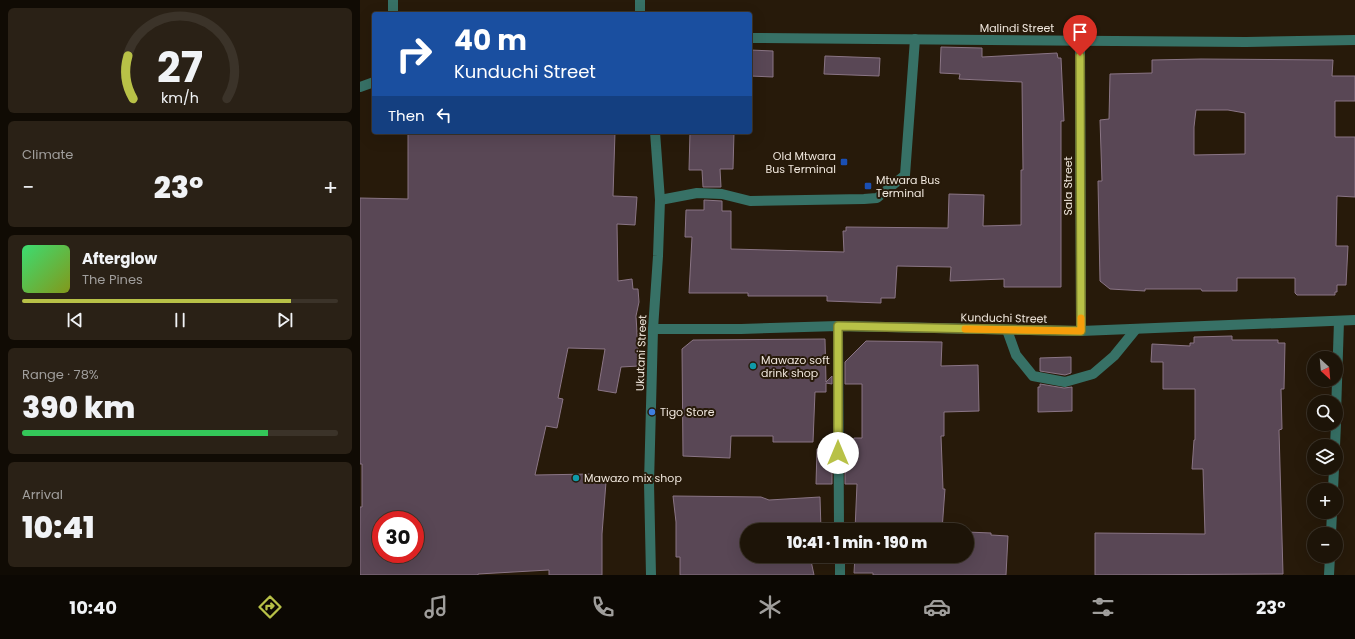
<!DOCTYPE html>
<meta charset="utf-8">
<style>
body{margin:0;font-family:Poppins,sans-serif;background:#2a2116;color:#f1f3f6;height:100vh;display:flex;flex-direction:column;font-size:15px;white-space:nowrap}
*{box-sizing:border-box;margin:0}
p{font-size:13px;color:#a09e9c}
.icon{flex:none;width:22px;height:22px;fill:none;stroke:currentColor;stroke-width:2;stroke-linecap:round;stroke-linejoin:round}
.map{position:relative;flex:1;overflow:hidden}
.panel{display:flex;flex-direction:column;gap:8px;padding:8px;background:#100b04;width:360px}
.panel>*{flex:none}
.banner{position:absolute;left:12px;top:12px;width:380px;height:122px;border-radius:4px;box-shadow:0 4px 16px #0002,0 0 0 1px #3b3329;background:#1a4fa0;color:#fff;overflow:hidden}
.needle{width:26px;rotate:154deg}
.controls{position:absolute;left:947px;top:351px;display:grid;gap:8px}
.controls a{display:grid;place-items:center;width:36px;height:36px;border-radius:50%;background:#1d1408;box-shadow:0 4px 16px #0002,0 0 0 1px #3b3329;font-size:20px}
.speed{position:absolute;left:12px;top:511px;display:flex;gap:8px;font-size:20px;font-weight:700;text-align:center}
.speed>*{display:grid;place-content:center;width:52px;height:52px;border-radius:50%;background:#1d1408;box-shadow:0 4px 16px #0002,0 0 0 1px #3b3329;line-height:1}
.speed .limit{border:6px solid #d22;background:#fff;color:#111}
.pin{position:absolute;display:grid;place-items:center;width:34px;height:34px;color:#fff;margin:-41px -17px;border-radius:50% 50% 50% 0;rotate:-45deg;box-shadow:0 0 4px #0007}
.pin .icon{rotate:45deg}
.me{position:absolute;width:44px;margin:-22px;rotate:0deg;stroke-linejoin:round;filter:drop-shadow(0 0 3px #0008)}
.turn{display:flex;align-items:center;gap:14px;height:84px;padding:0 16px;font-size:18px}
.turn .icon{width:52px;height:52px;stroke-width:2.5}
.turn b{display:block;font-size:28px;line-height:34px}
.then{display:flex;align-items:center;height:38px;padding:0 16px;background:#0003;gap:8px;font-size:15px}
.big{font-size:30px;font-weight:800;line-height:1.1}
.panel .card{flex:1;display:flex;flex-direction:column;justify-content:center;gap:6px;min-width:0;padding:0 14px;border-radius:6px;background:#2a2116}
.panel .dial{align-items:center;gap:0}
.dial svg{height:104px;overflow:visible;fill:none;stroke:#3b3329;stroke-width:7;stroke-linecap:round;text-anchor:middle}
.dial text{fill:#f1f3f6;stroke:none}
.song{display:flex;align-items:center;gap:12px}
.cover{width:48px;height:48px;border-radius:6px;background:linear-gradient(135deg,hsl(140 70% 55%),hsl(70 70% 35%))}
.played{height:4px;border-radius:2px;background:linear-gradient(90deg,#b8c147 85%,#3b3329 85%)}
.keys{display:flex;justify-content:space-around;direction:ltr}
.heat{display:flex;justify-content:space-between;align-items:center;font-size:22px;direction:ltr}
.charge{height:6px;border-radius:3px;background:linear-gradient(90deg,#34c759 78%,#3b3329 0)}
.trip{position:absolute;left:380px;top:523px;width:234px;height:40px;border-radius:20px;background:#1d1408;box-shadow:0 4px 16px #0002,0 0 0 1px #3b3329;font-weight:800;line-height:40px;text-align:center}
.tab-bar{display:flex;height:64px;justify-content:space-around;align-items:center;background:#0c0803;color:#a09e9c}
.tab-bar .icon{width:28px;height:28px}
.tab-bar .current{color:#b8c147}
.tab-bar b{font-size:18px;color:#f1f3f6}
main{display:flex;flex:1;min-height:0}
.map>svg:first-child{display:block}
</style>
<main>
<section class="panel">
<div class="card dial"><svg viewBox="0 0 100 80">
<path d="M14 69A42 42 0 1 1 86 69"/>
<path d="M14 69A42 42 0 0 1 10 36" stroke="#b8c147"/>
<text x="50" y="56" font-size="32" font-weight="700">27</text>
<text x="50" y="72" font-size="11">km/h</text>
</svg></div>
<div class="card"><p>Climate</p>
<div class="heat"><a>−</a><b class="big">23°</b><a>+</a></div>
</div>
<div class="card">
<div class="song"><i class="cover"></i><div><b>Afterglow</b><p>The Pines</p></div></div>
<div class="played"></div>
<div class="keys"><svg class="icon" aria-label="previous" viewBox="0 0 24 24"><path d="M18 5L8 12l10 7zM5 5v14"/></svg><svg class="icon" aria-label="pause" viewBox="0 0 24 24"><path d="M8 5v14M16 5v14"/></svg><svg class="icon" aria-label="next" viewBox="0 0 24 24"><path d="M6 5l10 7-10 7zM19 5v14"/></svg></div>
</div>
<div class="card"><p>Range · 78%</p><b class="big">390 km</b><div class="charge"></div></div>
<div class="card"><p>Arrival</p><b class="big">10:41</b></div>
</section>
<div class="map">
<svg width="995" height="575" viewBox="0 0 995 575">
<rect width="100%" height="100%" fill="#271a0a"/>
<!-- building -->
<g fill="#594755" stroke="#8a7585" fill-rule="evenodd">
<polygon points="581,47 622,48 622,57 697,53 698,58 701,58 704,121 701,121 701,287 644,287 644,279 590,281 591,267 537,266 535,298 521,298 521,303 467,301 467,296 388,296 388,293 329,293 332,237 325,237 326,210 344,210 344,200 362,201 362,211 371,211 371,249 484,252 483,231 486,231 486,227 588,228 589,194 624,195 623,226 661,225 661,170 663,170 662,82 599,79 600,74 580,73"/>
<polygon points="390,50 413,51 413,77 390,76"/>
<polygon points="465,56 520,58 519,76 464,74"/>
<path d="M841,59L973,60L972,76H995V101H975V137H995V197L977,196L976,246H988L986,285H977V292H975V295H937L935,293V278H877V291H842L841,289H785V291L750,289L740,281L738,181H742L740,120L749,119L750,74L792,73V60ZM836,110H868L885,113V154L834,155V127Z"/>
<path d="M48,132H255L253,196L277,197L275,225L257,224L258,281L272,279L273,289H278L279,302L276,316L279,366L261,367L256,393L238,390L245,349L208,348L198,398L203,399L197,428L186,426L175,475L231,474V481L246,482L242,534V575H189V570L118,574V575H0V507H2V464H0V198L48,199ZM21,520H55V554H21Z"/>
<polygon points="330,132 374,132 373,169 360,169 361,187 343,187 342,170 329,170"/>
<polygon points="872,336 872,340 918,340 918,343 925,343 924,389 921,389 922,429 919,430 923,574 735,575 735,533 845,534 843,469 832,469 834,440 835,440 835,389 803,389 803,362 791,362 792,344 830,346 830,343 834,343 834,337"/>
<polygon points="465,339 466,382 472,376 472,384 466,383 466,392 455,392 453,442 413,442 413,436 371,436 370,458 323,456 322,349 333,340"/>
<polygon points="506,341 582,342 581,366 618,365 619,411 584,412 584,436 581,436 583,489 585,489 582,530 495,530 497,484 485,484 485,444 494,442 494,438 502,438 502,384 485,384 485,362"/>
<polygon points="711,357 711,373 705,375 680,371 680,358"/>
<polygon points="680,384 704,388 712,387 712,411 678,412 678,387 680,387"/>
<polygon points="472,446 472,484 456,484 457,449"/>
<polygon points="313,496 401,497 409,500 460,497 461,530 387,530 387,556 450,556 454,575 320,575 320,557 316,557 316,522"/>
<polygon points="607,532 631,533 631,535 648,536 646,575 513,575 513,573 494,573 495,556 607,556"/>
</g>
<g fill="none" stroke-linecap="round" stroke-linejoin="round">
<!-- minor -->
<g stroke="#377166" stroke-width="10">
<polyline points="33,0 33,14"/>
<polyline points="280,0 280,14"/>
<polyline points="390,38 886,42 995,40"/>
<polyline points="720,41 721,331"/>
<polyline points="0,87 14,82"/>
<polyline points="300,200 337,193 362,194 390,201 504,199 517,198 545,175 555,39"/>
<polyline points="478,326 479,530"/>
<polyline points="293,329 381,329 478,326 721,331 995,320"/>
<polyline points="647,330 656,355 673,376 705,382 733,374 754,356 776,329"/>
<polyline points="976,413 979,321"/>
<polyline points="975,446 976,424"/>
<polyline points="973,490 974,468"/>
<polyline points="971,534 972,512"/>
<polyline points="480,556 480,575"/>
<polyline points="291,575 289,483 293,329 298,256 300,200 295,132"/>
<polyline points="969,575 970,556"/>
</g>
</g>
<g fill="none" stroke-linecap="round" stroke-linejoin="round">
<defs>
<polyline id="route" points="478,453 478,326 721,331 720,56"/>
</defs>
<!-- route casing -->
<use href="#route" stroke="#787d2e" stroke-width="10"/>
<!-- route -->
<use href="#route" stroke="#b8c147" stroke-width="7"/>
<!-- slow -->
<polyline stroke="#f59e0b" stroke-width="7" points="605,329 721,331 721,318"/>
</g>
<!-- markers -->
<g fill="#1a4fb4" stroke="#271a0a" stroke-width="1.5">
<rect x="480" y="158" width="8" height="8" rx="2"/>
<rect x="504" y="182" width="8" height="8" rx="2"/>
</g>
<g fill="#0f9aa8" stroke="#271a0a" stroke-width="1.5">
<circle cx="393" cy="366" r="4"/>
<circle cx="216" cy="478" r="4"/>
</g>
<circle fill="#3f7fe0" stroke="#271a0a" stroke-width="1.5" cx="292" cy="412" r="4"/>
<g text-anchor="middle" stroke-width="4" stroke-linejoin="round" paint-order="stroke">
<!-- street labels -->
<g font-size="11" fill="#f0e7dd" stroke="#271a0a">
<text x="657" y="32">Malindi Street</text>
<text transform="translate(708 186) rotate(-90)" y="4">Sala Street</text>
<text transform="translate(644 318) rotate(1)" y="4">Kunduchi Street</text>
<text transform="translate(281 353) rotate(-88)" y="4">Ukutani Street</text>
</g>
<!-- poi labels -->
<g font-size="11" fill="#f0e7dd" stroke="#271a0a" text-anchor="start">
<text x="476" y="160" text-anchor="end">Old Mtwara<tspan x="476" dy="13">Bus Terminal</tspan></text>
<text x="516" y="184">Mtwara Bus<tspan x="516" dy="13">Terminal</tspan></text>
<text x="401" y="364">Mawazo soft<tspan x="401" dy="13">drink shop</tspan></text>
<text x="300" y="416">Tigo Store</text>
<text x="224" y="482">Mawazo mix shop</text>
</g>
</g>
</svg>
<div class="controls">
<a><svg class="needle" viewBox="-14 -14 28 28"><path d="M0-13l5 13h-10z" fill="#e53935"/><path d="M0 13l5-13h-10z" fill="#a09e9c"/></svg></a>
<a><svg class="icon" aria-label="search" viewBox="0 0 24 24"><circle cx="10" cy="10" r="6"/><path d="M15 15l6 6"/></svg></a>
<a><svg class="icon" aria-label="layers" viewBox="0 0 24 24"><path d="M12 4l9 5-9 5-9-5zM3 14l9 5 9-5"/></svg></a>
<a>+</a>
<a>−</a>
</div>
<div class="speed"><div class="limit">30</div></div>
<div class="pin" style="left:720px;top:56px;background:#d93025"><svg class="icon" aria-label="arrive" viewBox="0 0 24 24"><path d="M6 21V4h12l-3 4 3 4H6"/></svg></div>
<svg class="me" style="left:478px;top:453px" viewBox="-20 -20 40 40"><circle r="19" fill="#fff"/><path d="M0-13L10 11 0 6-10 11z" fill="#b8c147"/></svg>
<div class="trip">10:41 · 1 min · 190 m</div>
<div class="banner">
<div class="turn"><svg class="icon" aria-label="right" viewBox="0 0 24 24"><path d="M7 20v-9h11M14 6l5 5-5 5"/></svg><div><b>40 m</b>Kunduchi Street</div></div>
<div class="then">Then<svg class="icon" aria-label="left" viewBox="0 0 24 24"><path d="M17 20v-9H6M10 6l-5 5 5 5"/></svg></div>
</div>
</div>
</main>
<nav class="tab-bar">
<b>10:40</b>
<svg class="icon current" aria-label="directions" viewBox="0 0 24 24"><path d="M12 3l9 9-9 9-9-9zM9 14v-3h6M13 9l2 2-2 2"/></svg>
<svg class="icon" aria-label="music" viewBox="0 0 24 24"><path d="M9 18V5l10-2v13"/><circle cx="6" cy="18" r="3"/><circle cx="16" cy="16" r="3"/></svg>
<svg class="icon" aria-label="phone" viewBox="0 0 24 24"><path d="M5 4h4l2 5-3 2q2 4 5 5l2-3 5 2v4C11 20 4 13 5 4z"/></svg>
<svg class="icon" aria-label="climate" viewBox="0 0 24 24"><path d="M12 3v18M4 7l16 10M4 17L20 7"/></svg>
<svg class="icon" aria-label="car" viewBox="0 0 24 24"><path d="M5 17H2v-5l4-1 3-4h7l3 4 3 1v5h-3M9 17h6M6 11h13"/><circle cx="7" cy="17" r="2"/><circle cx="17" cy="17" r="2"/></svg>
<svg class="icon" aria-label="filters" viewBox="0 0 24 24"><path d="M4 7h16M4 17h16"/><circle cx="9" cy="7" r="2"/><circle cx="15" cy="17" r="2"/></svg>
<b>23°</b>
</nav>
